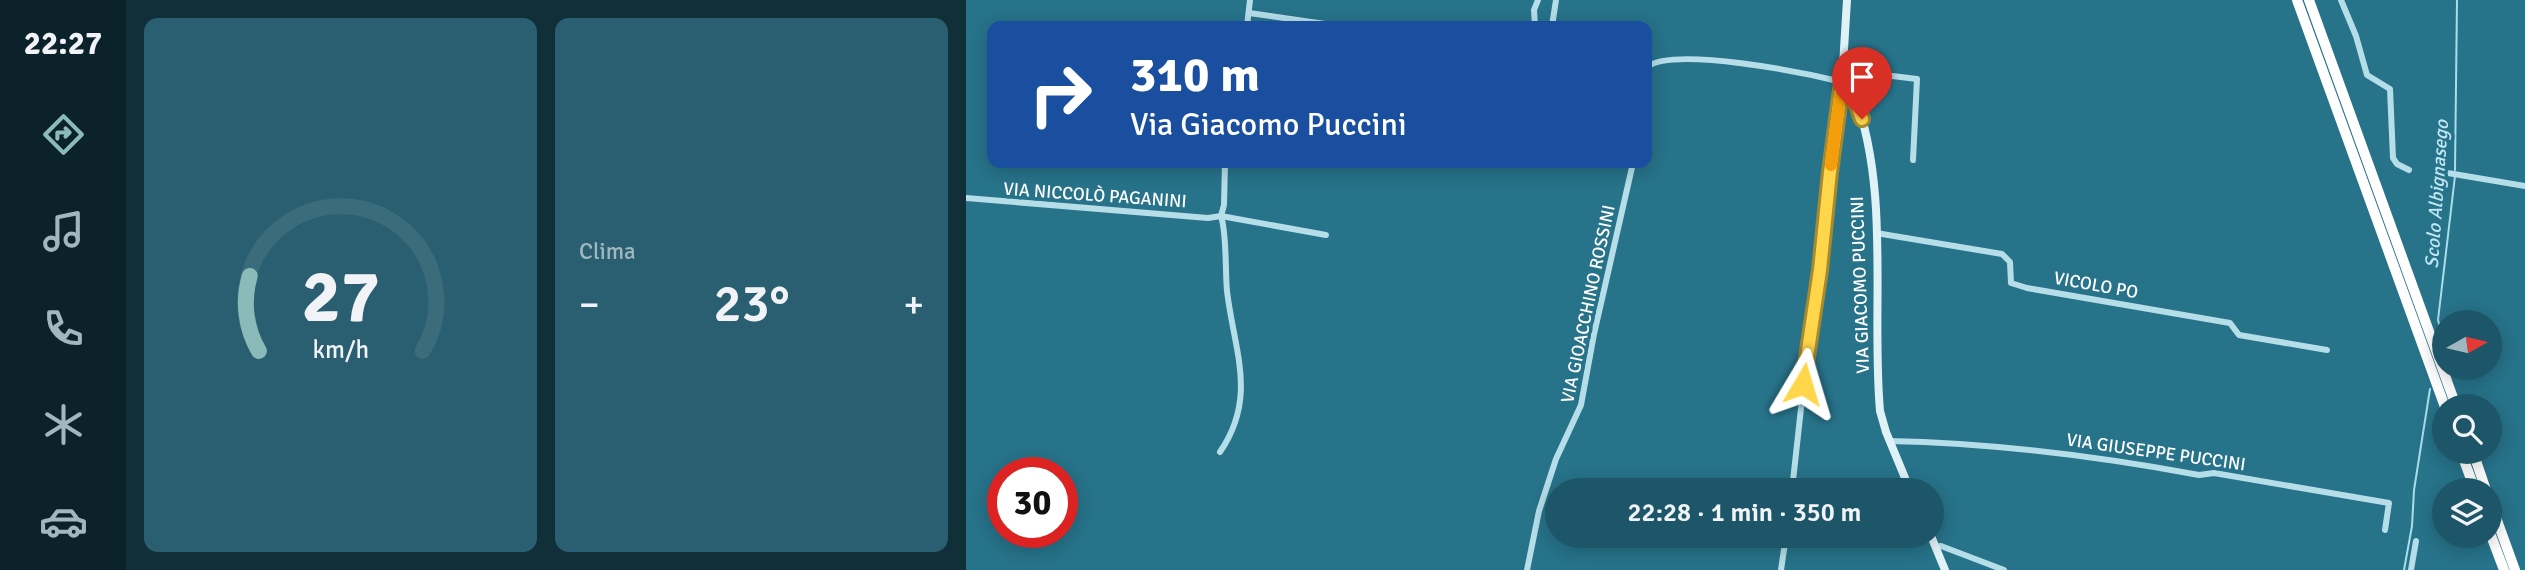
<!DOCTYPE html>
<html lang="it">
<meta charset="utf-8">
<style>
body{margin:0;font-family:Signika,sans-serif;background:#2a5f71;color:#f1f3f6;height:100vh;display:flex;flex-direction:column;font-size:26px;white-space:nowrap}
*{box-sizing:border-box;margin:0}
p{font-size:23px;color:#a0b7c0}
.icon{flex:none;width:38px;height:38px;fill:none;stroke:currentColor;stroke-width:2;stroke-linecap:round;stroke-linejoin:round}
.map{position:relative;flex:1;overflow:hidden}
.sheet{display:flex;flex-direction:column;gap:18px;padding:18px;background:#102f39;width:840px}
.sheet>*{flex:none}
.hud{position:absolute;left:21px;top:21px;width:665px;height:147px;border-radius:14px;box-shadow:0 4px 18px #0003;background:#1a4fa0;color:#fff;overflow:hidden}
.needle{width:46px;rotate:82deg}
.tools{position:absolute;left:1466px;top:310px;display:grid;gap:14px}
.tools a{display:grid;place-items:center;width:70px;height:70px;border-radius:50%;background:#1d5668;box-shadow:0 4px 18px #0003;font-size:35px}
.speed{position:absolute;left:21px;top:457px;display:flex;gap:14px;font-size:35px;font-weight:700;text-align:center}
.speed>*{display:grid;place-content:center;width:91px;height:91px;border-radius:50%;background:#1d5668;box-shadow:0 4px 18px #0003;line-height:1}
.speed .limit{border:10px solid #d22;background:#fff;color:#111}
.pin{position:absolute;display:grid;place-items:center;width:60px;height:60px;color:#fff;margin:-72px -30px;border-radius:50% 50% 50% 0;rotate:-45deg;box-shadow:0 0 7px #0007}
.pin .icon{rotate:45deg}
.me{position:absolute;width:77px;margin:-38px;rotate:7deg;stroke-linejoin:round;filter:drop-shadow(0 0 5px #0008)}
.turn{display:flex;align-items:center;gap:24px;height:147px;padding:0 28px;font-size:32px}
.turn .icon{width:91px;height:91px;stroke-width:2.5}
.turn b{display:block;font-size:49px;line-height:60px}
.big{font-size:52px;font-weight:600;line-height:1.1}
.sheet .widget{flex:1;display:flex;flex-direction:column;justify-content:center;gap:10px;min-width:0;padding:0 24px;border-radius:14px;background:#2a5f71}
.sheet .dial{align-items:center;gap:0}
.dial svg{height:182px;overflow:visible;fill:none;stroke:#3b6c7c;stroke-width:7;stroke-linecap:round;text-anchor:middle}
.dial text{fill:#f1f3f6;stroke:none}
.heat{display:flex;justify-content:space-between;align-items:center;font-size:38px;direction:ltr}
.sheet .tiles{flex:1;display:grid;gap:18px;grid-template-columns:repeat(2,1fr)}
.trip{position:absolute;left:579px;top:478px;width:399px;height:70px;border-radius:35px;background:#1d5668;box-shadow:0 4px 18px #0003;font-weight:600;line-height:70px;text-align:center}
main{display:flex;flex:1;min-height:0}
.dock{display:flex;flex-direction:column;width:126px;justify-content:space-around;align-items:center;background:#0c222a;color:#a0b7c0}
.dock .icon{width:49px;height:49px}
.dock .current{color:#8bbbb9}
.dock b{font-size:32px;color:#f1f3f6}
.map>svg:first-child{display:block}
</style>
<main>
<nav class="dock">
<b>22:27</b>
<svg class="icon current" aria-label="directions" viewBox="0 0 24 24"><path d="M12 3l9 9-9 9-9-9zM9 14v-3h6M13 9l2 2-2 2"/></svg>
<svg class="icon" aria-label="music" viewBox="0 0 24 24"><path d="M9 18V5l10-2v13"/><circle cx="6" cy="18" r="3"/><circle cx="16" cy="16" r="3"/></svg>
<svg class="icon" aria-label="phone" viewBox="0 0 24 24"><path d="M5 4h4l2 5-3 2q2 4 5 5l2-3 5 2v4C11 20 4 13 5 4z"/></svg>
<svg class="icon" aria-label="climate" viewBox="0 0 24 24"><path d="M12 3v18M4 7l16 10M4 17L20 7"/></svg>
<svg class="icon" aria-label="car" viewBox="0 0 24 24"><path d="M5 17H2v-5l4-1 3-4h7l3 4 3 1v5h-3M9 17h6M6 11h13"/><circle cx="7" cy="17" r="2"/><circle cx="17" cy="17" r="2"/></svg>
</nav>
<section class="sheet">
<div class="tiles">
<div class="widget dial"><svg viewBox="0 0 100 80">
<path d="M14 69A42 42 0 1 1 86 69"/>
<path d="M14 69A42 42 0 0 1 10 36" stroke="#8bbbb9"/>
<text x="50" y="56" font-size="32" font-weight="700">27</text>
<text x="50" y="72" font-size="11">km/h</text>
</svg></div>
<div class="widget"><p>Clima</p>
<div class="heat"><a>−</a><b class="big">23°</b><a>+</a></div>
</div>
</div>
</section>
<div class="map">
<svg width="1559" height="570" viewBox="0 0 1559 570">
<rect width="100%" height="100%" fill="#27738a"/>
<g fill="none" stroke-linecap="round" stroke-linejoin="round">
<!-- stream -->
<g stroke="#a9ddea" stroke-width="2">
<polyline points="1489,170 1491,0"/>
<polyline points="1479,346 1472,320 1489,176"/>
<polyline points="1486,368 1488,374"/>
<polyline points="1438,570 1446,526 1448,490 1464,389"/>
</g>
<!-- street -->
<g stroke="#b5dee9" stroke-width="6">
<polyline points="1375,0 1390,36 1401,75 1424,89 1427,158 1431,164 1443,170"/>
<polyline points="283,13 373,26"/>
<polyline points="281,26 284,0"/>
<polyline points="569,26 568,10 572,0"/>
<polyline points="586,26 590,0"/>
<polyline points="878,55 911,58 918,75 951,79 947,160"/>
<path d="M681,67C708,46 840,73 876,82L864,172L854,269L840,363L826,490"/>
<polyline points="1470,171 1559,186"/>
<polyline points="0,198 242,218 255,216 360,235"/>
<polyline points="910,233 1036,254 1044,262 1045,283 1061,288 1264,323 1273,335 1361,350"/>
<path d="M923,441C1028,443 1130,456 1233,475L1248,473L1423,503L1419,530"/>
<path d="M254,452C292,396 268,351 261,291C259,270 261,234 255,216L258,205L259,163"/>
<polyline points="969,547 975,546 1038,570"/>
<polyline points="561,570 573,511 590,459 615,405 628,334 667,163"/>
<polyline points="815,570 820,536"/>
<polyline points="1445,570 1450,541"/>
</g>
<!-- secondary -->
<g stroke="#dff2f8" stroke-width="8">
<path d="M881,0L876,82L884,87L888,94C925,192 905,309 914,411L920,432L944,490"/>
<polyline points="965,536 979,570"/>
</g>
<!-- highway -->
<g stroke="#fff" stroke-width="10">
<polyline points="1331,0 1479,407"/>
<polyline points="1343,0 1490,406"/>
<polyline points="1495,452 1509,490"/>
<polyline points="1507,452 1520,490"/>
<polyline points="1524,501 1549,570"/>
<polyline points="1524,533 1538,570"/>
</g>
</g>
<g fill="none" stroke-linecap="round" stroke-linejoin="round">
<defs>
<polyline id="route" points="837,384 854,270 864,172 876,82 884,87 896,119"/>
</defs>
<!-- route casing -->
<use href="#route" stroke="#a68a30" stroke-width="18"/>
<!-- route -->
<use href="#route" stroke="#ffd54a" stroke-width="12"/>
<!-- slow -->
<polyline stroke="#f59e0b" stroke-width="12" points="865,165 874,96"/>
</g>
<g text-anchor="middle" stroke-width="7" stroke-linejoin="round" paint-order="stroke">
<!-- street labels -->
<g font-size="18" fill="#fff" stroke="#27738a">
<text transform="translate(129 195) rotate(4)" y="6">VIA NICCOLÒ PAGANINI</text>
<text transform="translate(894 285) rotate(-92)" y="6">VIA GIACOMO PUCCINI</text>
<text transform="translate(1130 285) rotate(10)" y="6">VICOLO PO</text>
<text transform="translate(622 304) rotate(-78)" y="6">VIA GIOACCHINO ROSSINI</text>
<text transform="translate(1190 452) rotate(8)" y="6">VIA GIUSEPPE PUCCINI</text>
</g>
<!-- water labels -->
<g font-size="19" font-style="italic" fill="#c0e6f1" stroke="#27738a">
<text transform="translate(1470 194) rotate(-86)" y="7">Scolo Albignasego</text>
</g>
</g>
</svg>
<div class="tools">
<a><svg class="needle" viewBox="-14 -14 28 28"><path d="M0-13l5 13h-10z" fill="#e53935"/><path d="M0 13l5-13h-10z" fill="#a0b7c0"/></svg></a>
<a><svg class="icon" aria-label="search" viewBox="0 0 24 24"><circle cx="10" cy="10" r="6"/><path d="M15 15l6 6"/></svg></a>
<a><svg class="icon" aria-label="layers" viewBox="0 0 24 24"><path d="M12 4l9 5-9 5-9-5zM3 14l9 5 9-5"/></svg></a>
</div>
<div class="speed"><div class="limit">30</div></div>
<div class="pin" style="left:896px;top:119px;background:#d93025"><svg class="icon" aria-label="arrive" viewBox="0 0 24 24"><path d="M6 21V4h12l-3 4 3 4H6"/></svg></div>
<svg class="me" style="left:837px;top:384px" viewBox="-20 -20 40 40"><path d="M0-17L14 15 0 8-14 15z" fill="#ffd54a" stroke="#fff" stroke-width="4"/></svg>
<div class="trip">22:28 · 1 min · 350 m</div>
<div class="hud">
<div class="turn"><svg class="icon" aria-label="right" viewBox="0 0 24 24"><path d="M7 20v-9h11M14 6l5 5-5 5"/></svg><div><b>310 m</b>Via Giacomo Puccini</div></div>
</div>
</div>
</main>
